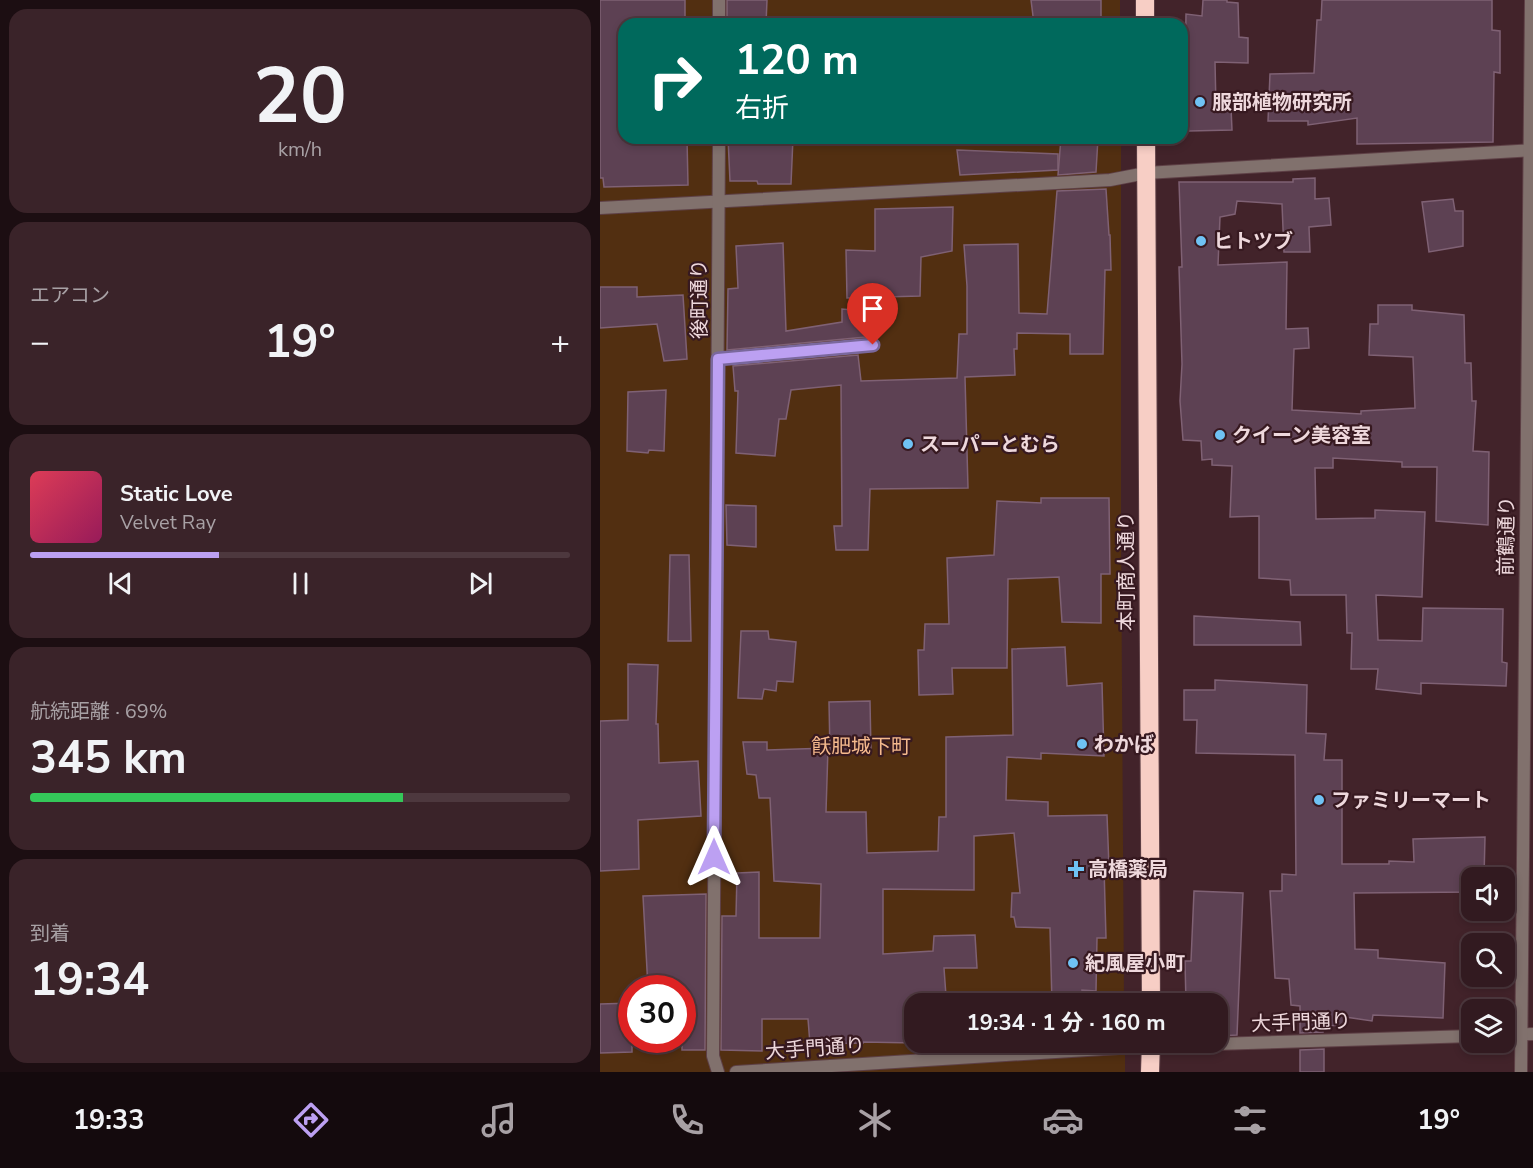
<!DOCTYPE html>
<html lang="ja">
<meta charset="utf-8">
<style>
body{margin:0;font-family:"Nunito Sans","Noto Sans JP",sans-serif;background:#3a2329;color:#f1f3f6;height:100vh;display:flex;flex-direction:column;font-size:22px;white-space:nowrap}
*{box-sizing:border-box;margin:0}
p{font-size:20px;color:#a8a1a5}
.icon{flex:none;width:33px;height:33px;fill:none;stroke:currentColor;stroke-width:2;stroke-linecap:round;stroke-linejoin:round}
.map{position:relative;flex:1;overflow:hidden}
.drawer{display:flex;flex-direction:column;gap:9px;padding:9px;background:#1c0e12;width:600px}
.drawer>*{flex:none}
.hud{position:absolute;left:18px;top:18px;width:570px;height:126px;border-radius:18px;box-shadow:0 3px 9px #0003,0 0 0 2px #4d383e;background:#00695c;color:#fff;overflow:hidden}
.buttons{position:absolute;left:861px;top:867px;display:grid;gap:12px}
.buttons a{display:grid;place-items:center;width:54px;height:54px;border-radius:12px;background:#321a20;box-shadow:0 3px 9px #0003,0 0 0 2px #4d383e;font-size:30px}
.speed{position:absolute;left:18px;top:975px;display:flex;gap:12px;font-size:30px;font-weight:700;text-align:center}
.speed>*{display:grid;place-content:center;width:78px;height:78px;border-radius:50%;background:#321a20;box-shadow:0 3px 9px #0003,0 0 0 2px #4d383e;line-height:1}
.speed .limit{border:9px solid #d22;background:#fff;color:#111}
.pin{position:absolute;display:grid;place-items:center;width:51px;height:51px;color:#fff;margin:-62px -26px;border-radius:50% 50% 50% 0;rotate:-45deg;box-shadow:0 0 6px #0007}
.pin .icon{rotate:45deg}
.me{position:absolute;width:66px;margin:-33px;rotate:0deg;stroke-linejoin:round;filter:drop-shadow(0 0 4px #0008)}
.turn{display:flex;align-items:center;gap:21px;height:126px;padding:0 18px;font-size:27px}
.turn .icon{width:78px;height:78px;stroke-width:2.5}
.turn b{display:block;font-size:42px;line-height:51px}
.big{font-size:45px;font-weight:700;line-height:1.1}
.drawer .tile{flex:1;display:flex;flex-direction:column;justify-content:center;gap:9px;min-width:0;padding:0 21px;border-radius:18px;background:#3a2329}
.drawer .dial{align-items:center;gap:0}
.dial b{font-size:78px;line-height:1}
.song{display:flex;align-items:center;gap:18px}
.cover{width:72px;height:72px;border-radius:9px;background:linear-gradient(135deg,hsl(350 70% 55%),hsl(330 70% 35%))}
.played{height:6px;border-radius:3px;background:linear-gradient(90deg,#bca0f2 35%,#4d383e 35%)}
.keys{display:flex;justify-content:space-around;direction:ltr}
.heat{display:flex;justify-content:space-between;align-items:center;font-size:33px;direction:ltr}
.charge{height:9px;border-radius:4px;background:linear-gradient(90deg,#34c759 69%,#4d383e 0)}
.trip{position:absolute;left:304px;top:993px;width:324px;height:60px;border-radius:18px;background:#321a20;box-shadow:0 3px 9px #0003,0 0 0 2px #4d383e;font-weight:700;line-height:60px;text-align:center}
.tab-bar{display:flex;height:96px;justify-content:space-around;align-items:center;background:#140a0d;color:#a8a1a5}
.tab-bar .icon{width:42px;height:42px}
.tab-bar .current{color:#bca0f2}
.tab-bar b{font-size:27px;color:#f1f3f6}
main{display:flex;flex:1;min-height:0}
.map>svg:first-child{display:block}
</style>
<main>
<section class="drawer">
<div class="tile dial"><b>20</b><p>km/h</p></div>
<div class="tile"><p>エアコン</p>
<div class="heat"><a>−</a><b class="big">19°</b><a>+</a></div>
</div>
<div class="tile">
<div class="song"><i class="cover"></i><div><b>Static Love</b><p>Velvet Ray</p></div></div>
<div class="played"></div>
<div class="keys"><svg class="icon" aria-label="previous" viewBox="0 0 24 24"><path d="M18 5L8 12l10 7zM5 5v14"/></svg><svg class="icon" aria-label="pause" viewBox="0 0 24 24"><path d="M8 5v14M16 5v14"/></svg><svg class="icon" aria-label="next" viewBox="0 0 24 24"><path d="M6 5l10 7-10 7zM19 5v14"/></svg></div>
</div>
<div class="tile"><p>航続距離 · 69%</p><b class="big">345 km</b><div class="charge"></div></div>
<div class="tile"><p>到着</p><b class="big">19:34</b></div>
</section>
<div class="map">
<svg width="933" height="1072" viewBox="0 0 933 1072">
<rect width="100%" height="100%" fill="#42232a"/>
<!-- green -->
<path fill="#522f11" fill-rule="evenodd" d="M0,0H520V24H24V138H521V528L524,1003L315,1004V1042L525,1043V1072H0ZM32,988H82V1040H32Z"/>
<!-- building -->
<g fill="#5d4153" stroke="#7f6174" stroke-width="1.5">
<polygon points="0,0 85,0 85,20 24,24 24,138 87,138 88,185 4,187 3,178 0,178"/>
<polygon points="127,0 167,0 166,24 127,24"/>
<polygon points="431,0 501,0 501,24 434,24"/>
<polygon points="603,0 627,0 627,2 638,3 639,37 648,38 648,63 615,62 616,107 631,108 632,130 589,131 588,111 584,112 582,81 585,80 586,14 602,16"/>
<polygon points="722,0 892,0 892,30 900,31 900,73 894,72 893,142 757,144 757,118 708,125 708,121 668,121 670,74 714,73 717,20 721,20"/>
<polygon points="128,138 193,138 191,184 158,184 157,181 130,181"/>
<polygon points="461,138 498,138 496,172 458,175"/>
<polygon points="357,150 458,154 458,170 360,175"/>
<polygon points="715,178 715,199 729,198 731,225 709,227 710,252 684,252 682,204 637,201 635,214 620,217 618,265 687,262 686,329 708,328 709,348 694,349 692,410 761,414 761,411 815,408 813,357 769,355 770,324 778,324 778,305 812,305 812,310 864,315 865,363 871,363 872,401 876,401 873,451 889,452 888,525 836,521 837,467 802,467 802,462 733,458 733,468 715,468 716,519 775,518 775,510 825,512 822,597 776,595 778,640 822,641 823,608 903,609 902,662 907,663 906,686 821,683 821,694 776,689 778,669 751,669 752,633 747,633 746,595 691,595 690,580 659,578 659,516 630,517 632,466 612,465 612,459 602,460 601,441 583,440 580,401 582,364 579,267 582,267 579,182 693,182 693,179"/>
<polygon points="506,189 509,235 510,235 511,270 505,270 503,354 470,354 470,334 417,333 417,349 414,349 415,375 365,377 368,488 270,489 268,550 236,550 234,526 242,526 241,385 191,390 186,419 179,419 175,456 136,453 138,391 135,391 133,366 258,355 261,381 357,378 359,334 367,334 367,286 364,245 418,244 419,313 447,314 457,191"/>
<polygon points="853,199 855,211 863,211 863,246 829,252 822,202"/>
<polygon points="353,207 352,251 321,257 320,296 247,298 246,250 275,251 275,209"/>
<polygon points="183,243 186,331 242,322 242,309 265,311 266,337 127,350 128,289 138,288 136,246"/>
<polygon points="0,287 37,287 37,297 83,295 87,359 64,361 57,324 0,328"/>
<polygon points="66,390 64,451 49,450 48,453 27,451 28,392"/>
<polygon points="441,498 509,498 510,574 501,574 501,623 462,622 459,577 408,579 407,668 352,668 353,694 319,695 318,650 324,650 325,624 349,624 347,558 394,555 397,501 441,503"/>
<polygon points="126,505 156,506 156,547 127,545"/>
<polygon points="70,555 89,555 91,641 68,641"/>
<polygon points="594,616 700,622 701,645 594,645"/>
<polygon points="141,631 168,631 169,639 196,642 193,682 177,681 176,691 164,689 162,699 138,698"/>
<polygon points="465,647 467,686 502,683 504,756 441,753 441,759 407,757 406,800 448,802 448,816 507,815 509,867 504,867 506,938 497,938 496,991 482,990 482,1004 452,1004 450,928 416,927 414,917 411,917 412,893 420,893 414,833 374,836 374,890 283,889 283,954 333,951 334,936 375,935 377,968 344,968 346,996 315,1000 315,1043 263,1042 263,1043 210,1044 208,1019 162,1019 162,1051 121,1050 122,916 136,916 137,873 159,872 159,938 220,938 221,884 174,881 170,798 159,798 156,775 147,774 143,742 167,742 167,750 228,748 226,812 266,812 267,853 338,851 339,817 346,817 346,737 413,735 412,649"/>
<polygon points="28,664 58,665 56,724 58,724 59,763 98,761 101,816 38,820 39,869 0,871 0,721 28,720"/>
<polygon points="615,680 707,685 706,733 726,734 724,760 742,760 742,864 789,864 789,861 814,862 813,839 885,837 884,878 872,878 872,892 754,893 755,949 778,950 778,958 845,963 843,1018 773,1015 772,1021 745,1017 746,1025 723,1026 723,1032 700,1033 700,1006 691,1005 689,979 675,978 670,891 682,891 682,874 696,875 695,755 596,753 597,720 584,720 584,690 615,690"/>
<polygon points="270,701 271,752 230,753 229,702"/>
<polygon points="594,891 643,893 637,1035 618,1036 618,1004 586,1004 585,961 591,961"/>
<polygon points="106,894 105,1050 82,1050 82,988 48,988 43,896"/>
<polygon points="32,1003 32,1052 0,1053 0,1004"/>
<polygon points="724,1049 724,1072 700,1072 700,1050"/>
</g>
<g fill="none" stroke-linecap="round" stroke-linejoin="round">
<defs>
<polyline id="lane" points="118,359 273,345"/>
<g id="street">
<polyline points="119,24 119,0"/>
<polyline points="0,208 510,180 546,173 933,150"/>
<polyline points="904,1035 933,1034"/>
<polyline points="118,1072 113,1056 119,138"/>
<polyline points="136,1072 551,1046 872,1036"/>
<polyline points="921,1072 931,0"/>
</g>
<g id="highway">
<polyline points="545,0 545,24"/>
<polyline points="546,138 551,1004"/>
<polyline points="550,1072 551,1042"/>
</g>
</defs>
<!-- lane casing -->
<use href="#lane" stroke="#5e4046" stroke-width="14"/>
<!-- street casing -->
<use href="#street" stroke="#5e4046" stroke-width="14"/>
<!-- highway casing -->
<use href="#highway" stroke="#5e4046" stroke-width="20"/>
<!-- lane -->
<use href="#lane" stroke="#81716d" stroke-width="12"/>
<!-- street -->
<use href="#street" stroke="#81716d" stroke-width="12"/>
<!-- highway -->
<use href="#highway" stroke="#f7cec5" stroke-width="18"/>
</g>
<g fill="none" stroke-linecap="round" stroke-linejoin="round">
<defs>
<polyline id="route" points="114,857 118,359 273,345"/>
</defs>
<!-- route casing -->
<use href="#route" stroke="#7a689d" stroke-width="15"/>
<!-- route -->
<use href="#route" stroke="#bca0f2" stroke-width="10"/>
</g>
<!-- markers -->
<g fill="#6fc2f4" stroke="#371920" stroke-width="2">
<circle cx="600" cy="102" r="6"/>
<circle cx="601" cy="241" r="6"/>
<circle cx="620" cy="435" r="6"/>
<circle cx="308" cy="444" r="6"/>
<circle cx="482" cy="744" r="6"/>
<circle cx="719" cy="800" r="6"/>
<path d="M473 860h6v6h6v6h-6v6h-6v-6h-6v-6h6z"/>
<circle cx="473" cy="963" r="6"/>
</g>
<g text-anchor="middle" stroke-width="4.5" stroke-linejoin="round" paint-order="stroke">
<!-- poi labels -->
<g font-size="20" font-weight="bold" fill="#eed8dc" stroke="#371920" text-anchor="start">
<text x="612" y="109">服部植物研究所</text>
<text x="613" y="248">ヒトツブ</text>
<text x="632" y="442">クイーン美容室</text>
<text x="320" y="451">スーパーとむら</text>
<text x="494" y="751">わかば</text>
<text x="731" y="807">ファミリーマート</text>
<text x="488" y="876">高橋薬局</text>
<text x="485" y="970">紀風屋小町</text>
</g>
<!-- street labels -->
<g font-size="20" fill="#eed8dc" stroke="#371920">
<text transform="translate(99 299) rotate(-90)" y="7">後町通り</text>
<text transform="translate(906 536) rotate(-89)" y="7">前鶴通り</text>
<text transform="translate(526 571) rotate(-90)" y="7">本町商人通り</text>
<text transform="translate(701 1022) rotate(-2)" y="7">大手門通り</text>
<text transform="translate(215 1048) rotate(-4)" y="7">大手門通り</text>
</g>
<!-- park labels -->
<g font-size="20" fill="#f5b98d" stroke="#371920">
<text x="261" y="753">飫肥城下町</text>
</g>
</g>
</svg>
<div class="buttons">
<a><svg class="icon" aria-label="sound" viewBox="0 0 24 24"><path d="M4 9h4l5-4v14l-5-4H4zM17 9q2 3 0 6"/></svg></a>
<a><svg class="icon" aria-label="search" viewBox="0 0 24 24"><circle cx="10" cy="10" r="6"/><path d="M15 15l6 6"/></svg></a>
<a><svg class="icon" aria-label="layers" viewBox="0 0 24 24"><path d="M12 4l9 5-9 5-9-5zM3 14l9 5 9-5"/></svg></a>
</div>
<div class="speed"><div class="limit">30</div></div>
<div class="pin" style="left:273px;top:345px;background:#d93025"><svg class="icon" aria-label="arrive" viewBox="0 0 24 24"><path d="M6 21V4h12l-3 4 3 4H6"/></svg></div>
<svg class="me" style="left:114px;top:857px" viewBox="-20 -20 40 40"><path d="M0-17L14 15 0 8-14 15z" fill="#bca0f2" stroke="#fff" stroke-width="4"/></svg>
<div class="trip">19:34 · 1 分 · 160 m</div>
<div class="hud">
<div class="turn"><svg class="icon" aria-label="right" viewBox="0 0 24 24"><path d="M7 20v-9h11M14 6l5 5-5 5"/></svg><div><b>120 m</b>右折</div></div>
</div>
</div>
</main>
<nav class="tab-bar">
<b>19:33</b>
<svg class="icon current" aria-label="directions" viewBox="0 0 24 24"><path d="M12 3l9 9-9 9-9-9zM9 14v-3h6M13 9l2 2-2 2"/></svg>
<svg class="icon" aria-label="music" viewBox="0 0 24 24"><path d="M9 18V5l10-2v13"/><circle cx="6" cy="18" r="3"/><circle cx="16" cy="16" r="3"/></svg>
<svg class="icon" aria-label="phone" viewBox="0 0 24 24"><path d="M5 4h4l2 5-3 2q2 4 5 5l2-3 5 2v4C11 20 4 13 5 4z"/></svg>
<svg class="icon" aria-label="climate" viewBox="0 0 24 24"><path d="M12 3v18M4 7l16 10M4 17L20 7"/></svg>
<svg class="icon" aria-label="car" viewBox="0 0 24 24"><path d="M5 17H2v-5l4-1 3-4h7l3 4 3 1v5h-3M9 17h6M6 11h13"/><circle cx="7" cy="17" r="2"/><circle cx="17" cy="17" r="2"/></svg>
<svg class="icon" aria-label="filters" viewBox="0 0 24 24"><path d="M4 7h16M4 17h16"/><circle cx="9" cy="7" r="2"/><circle cx="15" cy="17" r="2"/></svg>
<b>19°</b>
</nav>
